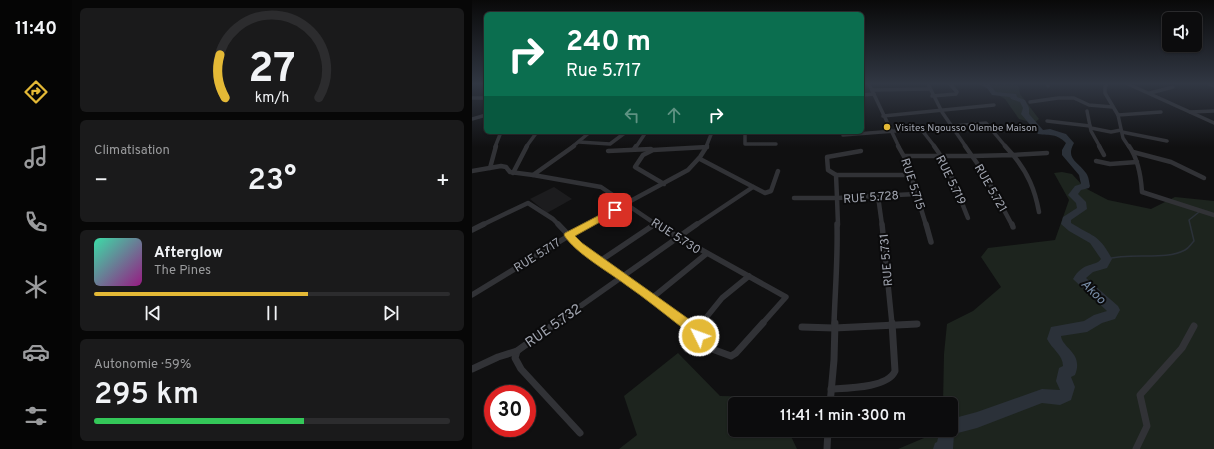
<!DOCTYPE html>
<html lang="fr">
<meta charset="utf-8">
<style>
body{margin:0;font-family:Overpass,sans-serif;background:#1a1a1b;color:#f1f3f6;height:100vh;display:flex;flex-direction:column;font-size:15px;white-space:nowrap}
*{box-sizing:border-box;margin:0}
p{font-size:13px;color:#9a9b9d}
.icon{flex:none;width:22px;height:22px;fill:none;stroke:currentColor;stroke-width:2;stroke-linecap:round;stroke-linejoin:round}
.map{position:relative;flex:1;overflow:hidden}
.side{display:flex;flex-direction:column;gap:8px;padding:8px;background:#070707;width:400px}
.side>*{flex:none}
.guide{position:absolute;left:12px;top:12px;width:380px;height:122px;border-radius:6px;box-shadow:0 1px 3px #0004,0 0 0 1px #2c2c2e;background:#0b6e4f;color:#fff;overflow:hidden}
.buttons{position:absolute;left:690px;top:12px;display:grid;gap:8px}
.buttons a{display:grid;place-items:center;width:40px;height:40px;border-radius:6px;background:#0c0c0d;box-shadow:0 1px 3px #0004,0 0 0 1px #2c2c2e;font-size:20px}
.speed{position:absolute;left:12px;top:385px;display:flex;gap:8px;font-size:20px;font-weight:700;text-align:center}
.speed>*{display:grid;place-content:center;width:52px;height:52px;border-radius:50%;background:#0c0c0d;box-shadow:0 1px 3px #0004,0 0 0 1px #2c2c2e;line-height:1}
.speed .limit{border:6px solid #d22;background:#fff;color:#111}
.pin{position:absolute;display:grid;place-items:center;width:34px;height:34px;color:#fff;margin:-17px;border-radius:8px;box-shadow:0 2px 6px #0006}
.me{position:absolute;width:44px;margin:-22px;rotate:312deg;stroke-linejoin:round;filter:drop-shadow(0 0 3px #0008)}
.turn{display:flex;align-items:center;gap:14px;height:84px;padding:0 16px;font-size:18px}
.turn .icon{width:52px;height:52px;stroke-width:2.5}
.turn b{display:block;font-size:28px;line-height:34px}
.lanes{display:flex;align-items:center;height:38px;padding:0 16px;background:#0003;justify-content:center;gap:20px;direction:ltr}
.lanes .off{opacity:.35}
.big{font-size:30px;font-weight:600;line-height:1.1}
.side .widget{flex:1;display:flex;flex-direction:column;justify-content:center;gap:6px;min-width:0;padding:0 14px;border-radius:6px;background:#1a1a1b}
.side .dial{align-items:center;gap:0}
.dial svg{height:104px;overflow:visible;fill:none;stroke:#2c2c2e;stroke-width:7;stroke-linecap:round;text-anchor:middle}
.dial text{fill:#f1f3f6;stroke:none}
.song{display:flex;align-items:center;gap:12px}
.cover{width:48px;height:48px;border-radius:6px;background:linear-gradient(135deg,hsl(160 70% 55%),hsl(310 70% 35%))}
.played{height:4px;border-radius:2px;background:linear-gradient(90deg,#e4b936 60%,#2c2c2e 60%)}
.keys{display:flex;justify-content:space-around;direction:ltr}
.heat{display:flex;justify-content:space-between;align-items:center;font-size:22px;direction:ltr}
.charge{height:6px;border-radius:3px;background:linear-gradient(90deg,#34c759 59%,#2c2c2e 0)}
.trip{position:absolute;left:256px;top:397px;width:230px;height:40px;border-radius:6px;background:#0c0c0d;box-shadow:0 1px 3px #0004,0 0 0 1px #2c2c2e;font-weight:600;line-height:40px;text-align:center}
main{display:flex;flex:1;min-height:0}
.tab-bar{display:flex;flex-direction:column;width:72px;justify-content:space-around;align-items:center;background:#050505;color:#9a9b9d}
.tab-bar .icon{width:28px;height:28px}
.tab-bar .active{color:#e4b936}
.tab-bar b{font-size:18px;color:#f1f3f6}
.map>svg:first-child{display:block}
</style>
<main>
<nav class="tab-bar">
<b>11:40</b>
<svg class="icon active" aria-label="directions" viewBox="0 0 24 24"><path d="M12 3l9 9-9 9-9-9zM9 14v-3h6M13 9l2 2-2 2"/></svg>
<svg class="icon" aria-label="music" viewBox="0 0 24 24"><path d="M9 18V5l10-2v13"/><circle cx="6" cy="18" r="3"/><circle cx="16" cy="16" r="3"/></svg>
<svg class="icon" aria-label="phone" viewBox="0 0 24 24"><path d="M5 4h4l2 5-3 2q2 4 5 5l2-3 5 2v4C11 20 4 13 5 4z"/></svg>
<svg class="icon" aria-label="climate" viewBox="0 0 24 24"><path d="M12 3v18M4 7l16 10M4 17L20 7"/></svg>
<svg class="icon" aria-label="car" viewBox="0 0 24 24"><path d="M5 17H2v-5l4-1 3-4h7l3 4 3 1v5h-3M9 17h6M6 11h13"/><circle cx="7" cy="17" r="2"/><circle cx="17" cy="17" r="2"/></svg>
<svg class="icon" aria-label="filters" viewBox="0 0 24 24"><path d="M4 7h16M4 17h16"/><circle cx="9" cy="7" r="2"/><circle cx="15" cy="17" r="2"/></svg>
</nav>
<section class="side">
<div class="widget dial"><svg viewBox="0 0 100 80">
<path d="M14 69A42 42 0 1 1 86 69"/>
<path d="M14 69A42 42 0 0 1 10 36" stroke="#e4b936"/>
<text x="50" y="56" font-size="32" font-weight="700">27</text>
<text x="50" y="72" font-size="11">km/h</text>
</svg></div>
<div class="widget"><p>Climatisation</p>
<div class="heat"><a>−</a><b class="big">23°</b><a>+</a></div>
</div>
<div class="widget">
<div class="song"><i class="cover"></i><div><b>Afterglow</b><p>The Pines</p></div></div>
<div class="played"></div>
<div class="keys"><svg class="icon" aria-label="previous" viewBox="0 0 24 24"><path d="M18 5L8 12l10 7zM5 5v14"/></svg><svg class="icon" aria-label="pause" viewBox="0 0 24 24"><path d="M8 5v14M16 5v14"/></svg><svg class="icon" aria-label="next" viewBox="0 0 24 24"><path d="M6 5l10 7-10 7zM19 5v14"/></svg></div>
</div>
<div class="widget"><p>Autonomie · 59%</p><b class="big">295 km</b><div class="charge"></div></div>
</section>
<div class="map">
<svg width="742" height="449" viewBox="0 0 742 449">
<rect width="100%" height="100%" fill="#101011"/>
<!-- built -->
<polygon fill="#1c1c1e" points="82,187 100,199 75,213 58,199"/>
<!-- green -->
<g fill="#1d241e">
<polygon points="507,84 546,84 548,94 567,119 562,123 547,119 533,99"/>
<polygon points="590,172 600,174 613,188 636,200 679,209 703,197 742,201 742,449 426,449 471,430 479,430 479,404 471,404 472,354 475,324 501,311 529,287 509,257 516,248 583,240 597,200 582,173"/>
<polygon points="206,353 248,396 310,397 310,404 263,404 263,430 316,430 325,449 147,449 165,435 152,396"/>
</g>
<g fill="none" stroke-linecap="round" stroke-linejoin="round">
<!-- stream-far1 -->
<polyline stroke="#2b3139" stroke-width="1" points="118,134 135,133"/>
<!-- stream -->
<path stroke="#2b3139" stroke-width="1.5" d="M635,259C659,252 694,261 713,250C717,248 719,244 722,241L717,220L727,212"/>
<!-- river -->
<path fill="#2b3139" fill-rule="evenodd" d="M508,84H517L524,92L544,94L545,97L553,100L557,108V114L571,130L578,129L594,134L602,143C593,159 606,161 614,173C617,177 617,182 618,186L617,188L609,190L606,194L614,202L615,209L599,220V223C621,237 627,234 640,259L635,268L621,272L614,278L646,306L648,310L643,319L630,323L615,332L589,336C590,348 612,353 603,375L599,377L603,387L599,400L588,405L570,403L505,428L482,434L481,449H461L463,443L465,442L468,430H479V419L505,412L570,389L588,390L584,381L587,368L591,366C591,355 580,349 575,339L579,327L612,321L622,315L635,311L601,279C611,261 624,267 629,259L618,243L597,231L589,224L591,217L605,208L604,203L596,195L603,186L609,184L607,175L590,155V150L594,143C584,133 579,136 566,134L549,114L551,108L548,102L539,99L538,97L520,95L515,88Z"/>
<!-- minor-far3 -->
<g stroke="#313236" stroke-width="3.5">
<polyline points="397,84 427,147"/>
<polyline points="456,84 470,112 494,147"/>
<polyline points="576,84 576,86"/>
<polyline points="635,84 633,87 633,93 646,115 651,138 657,147"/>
<polyline points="656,84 742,123"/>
<polyline points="737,84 742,86"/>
<polyline points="400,90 457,89"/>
<polyline points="678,93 701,87"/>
<polyline points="390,95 402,94"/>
<polyline points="460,96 484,94 485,92 478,84"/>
<polyline points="0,98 14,98"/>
<polyline points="558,102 586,98 602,98 617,105 641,107"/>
<polyline points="615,111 619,131 628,147"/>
<polyline points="718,112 742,111"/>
<polyline points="646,115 689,112"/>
<polyline points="411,116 522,105"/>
<polyline points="0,119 14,115"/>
<polyline points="575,121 618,126"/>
<polyline points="619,128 639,132 649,130"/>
<polyline points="449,129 514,123 534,147"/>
<polyline points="273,132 273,144 304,144"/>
<polyline points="650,132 695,141"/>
<polyline points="371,135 449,129 463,147"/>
<polyline points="107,142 138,144 154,132"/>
<polyline points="23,147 29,132"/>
<polyline points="54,147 65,132"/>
<polyline points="100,147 118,132"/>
<polyline points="164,147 174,132"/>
<polyline points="234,147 240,132"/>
</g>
<!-- minor-far2 -->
<g stroke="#313236" stroke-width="4.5">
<polyline points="102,146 61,175 129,187 185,225"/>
<polyline points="426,146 434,160 454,225"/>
<path d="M462,146C478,167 486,194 496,218"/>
<path d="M493,146L500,156L541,155C556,173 563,190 567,212"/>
<polyline points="533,146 541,155 575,153"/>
<polyline points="627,146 632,155"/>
<path d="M657,146C666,159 669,176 670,192L742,215"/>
<polyline points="162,149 164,146"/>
<polyline points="136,151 179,149"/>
<polyline points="661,152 699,162 732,178"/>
<polyline points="432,156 500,156 512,173 540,225"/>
<polyline points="228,159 293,193 299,191 306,171"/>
<polyline points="624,161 638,164 665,162"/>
<polyline points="18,168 24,146"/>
<polyline points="0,171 29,166 34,167 38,172 61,175"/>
<polyline points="41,173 55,146"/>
<polyline points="364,175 439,175"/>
<polyline points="192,184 163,167 171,155 181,150 235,147"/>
<polyline points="406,196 410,225"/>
<polyline points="322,198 365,198 364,175 356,170 355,157 389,151"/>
<polyline points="10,225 56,203 81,219 87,225"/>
<polyline points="114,225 216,170 228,157 235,146"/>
<polyline points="181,225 183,224"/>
<polyline points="224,225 281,187"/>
<polyline points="366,225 365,198 444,194"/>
</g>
<!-- minor-far1 -->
<g stroke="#313236" stroke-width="5.5">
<polyline points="86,224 107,246 215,324"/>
<polyline points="183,224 314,297 290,324"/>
<polyline points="410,224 420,324"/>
<polyline points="454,224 459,242"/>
<polyline points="540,224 541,227"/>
<polyline points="0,230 12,224"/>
<polyline points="128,261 183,224"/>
<polyline points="0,295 116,224"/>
<polyline points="180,298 234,254"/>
<polyline points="83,324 225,224"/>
<polyline points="229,324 250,298 277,276"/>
<path d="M362,324C363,291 366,258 365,224"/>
<polyline points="440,324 445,324"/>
</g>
<!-- minor -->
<g stroke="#313236" stroke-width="7">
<polyline points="84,323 45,351 43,358 49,369 108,433"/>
<polyline points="214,323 240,349 259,356 264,353 291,323"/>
<polyline points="330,327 362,328 445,324"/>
<polyline points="223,331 229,323"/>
<polyline points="0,369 26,357 45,351"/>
<path d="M359,389C375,388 416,388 423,371L420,323"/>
<polyline points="358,404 362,360 363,323"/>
<polyline points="355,449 356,430"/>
<polyline points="664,449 675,426 668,395 710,348 722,326"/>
</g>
</g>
<!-- sky -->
<linearGradient id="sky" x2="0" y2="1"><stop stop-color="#090909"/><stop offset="0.57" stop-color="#313743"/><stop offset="1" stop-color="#313743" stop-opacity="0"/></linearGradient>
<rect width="742" height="147" fill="url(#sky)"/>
<!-- route -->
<path fill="#e4b936" stroke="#947823" d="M143,207L147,210L146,212L103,236L110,243L218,320L231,332L233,336L231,339L227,341C219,338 215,330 208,326C190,312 173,298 154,285C137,272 103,253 92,235L93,233Z"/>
<!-- markers -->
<circle fill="#e4b936" stroke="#0b0b0c" stroke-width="1.5" cx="415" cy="127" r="4"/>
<g text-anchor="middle" stroke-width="4" stroke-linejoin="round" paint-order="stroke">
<!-- far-poi labels -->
<g font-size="10" fill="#a2a6b1" stroke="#0b0b0c" text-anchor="start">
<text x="423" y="131">Visites Ngousso Olembe Maison</text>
</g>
<!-- street labels -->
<g font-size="12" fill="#a2a6b1" stroke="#0b0b0c">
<text transform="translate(479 180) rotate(64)" y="4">RUE 5.719</text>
<text transform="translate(441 184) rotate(72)" y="4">RUE 5.715</text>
<text transform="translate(519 188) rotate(60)" y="4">RUE 5.721</text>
<text transform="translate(399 197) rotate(-4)" y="4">RUE 5.728</text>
<text transform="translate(204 236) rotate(32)" y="4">RUE 5.730</text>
<text transform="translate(65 255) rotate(-32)" y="4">RUE 5.717</text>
<text transform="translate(414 260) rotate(-95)" y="4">RUE 5.731</text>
</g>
<!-- water labels -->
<g font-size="13" font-style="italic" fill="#7b90ab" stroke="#0b0b0c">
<text transform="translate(622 291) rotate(45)" y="5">Akoo</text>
</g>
<!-- near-street labels -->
<g font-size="14" fill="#a2a6b1" stroke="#0b0b0c">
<text transform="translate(81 325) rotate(-35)" y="5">RUE 5.732</text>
</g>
</g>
</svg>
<div class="buttons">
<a><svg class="icon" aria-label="sound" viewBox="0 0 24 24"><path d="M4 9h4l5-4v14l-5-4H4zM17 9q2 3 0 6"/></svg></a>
</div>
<div class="speed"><div class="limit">30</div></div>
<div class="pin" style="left:143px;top:210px;background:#d93025"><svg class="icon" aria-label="arrive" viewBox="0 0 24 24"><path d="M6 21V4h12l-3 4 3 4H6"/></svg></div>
<svg class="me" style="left:227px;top:336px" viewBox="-20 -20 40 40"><circle r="17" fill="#e4b936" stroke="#fff" stroke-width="3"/><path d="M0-11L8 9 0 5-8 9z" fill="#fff"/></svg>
<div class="trip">11:41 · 1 min · 300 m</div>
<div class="guide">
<div class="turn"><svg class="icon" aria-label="right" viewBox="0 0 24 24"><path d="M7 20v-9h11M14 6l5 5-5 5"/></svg><div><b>240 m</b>Rue 5.717</div></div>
<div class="lanes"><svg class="icon off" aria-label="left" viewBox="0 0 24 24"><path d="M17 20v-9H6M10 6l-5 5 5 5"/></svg><svg class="icon off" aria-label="ahead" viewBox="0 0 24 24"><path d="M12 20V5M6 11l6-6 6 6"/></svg><svg class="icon" aria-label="right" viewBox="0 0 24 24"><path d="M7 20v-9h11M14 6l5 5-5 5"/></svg></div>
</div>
</div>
</main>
